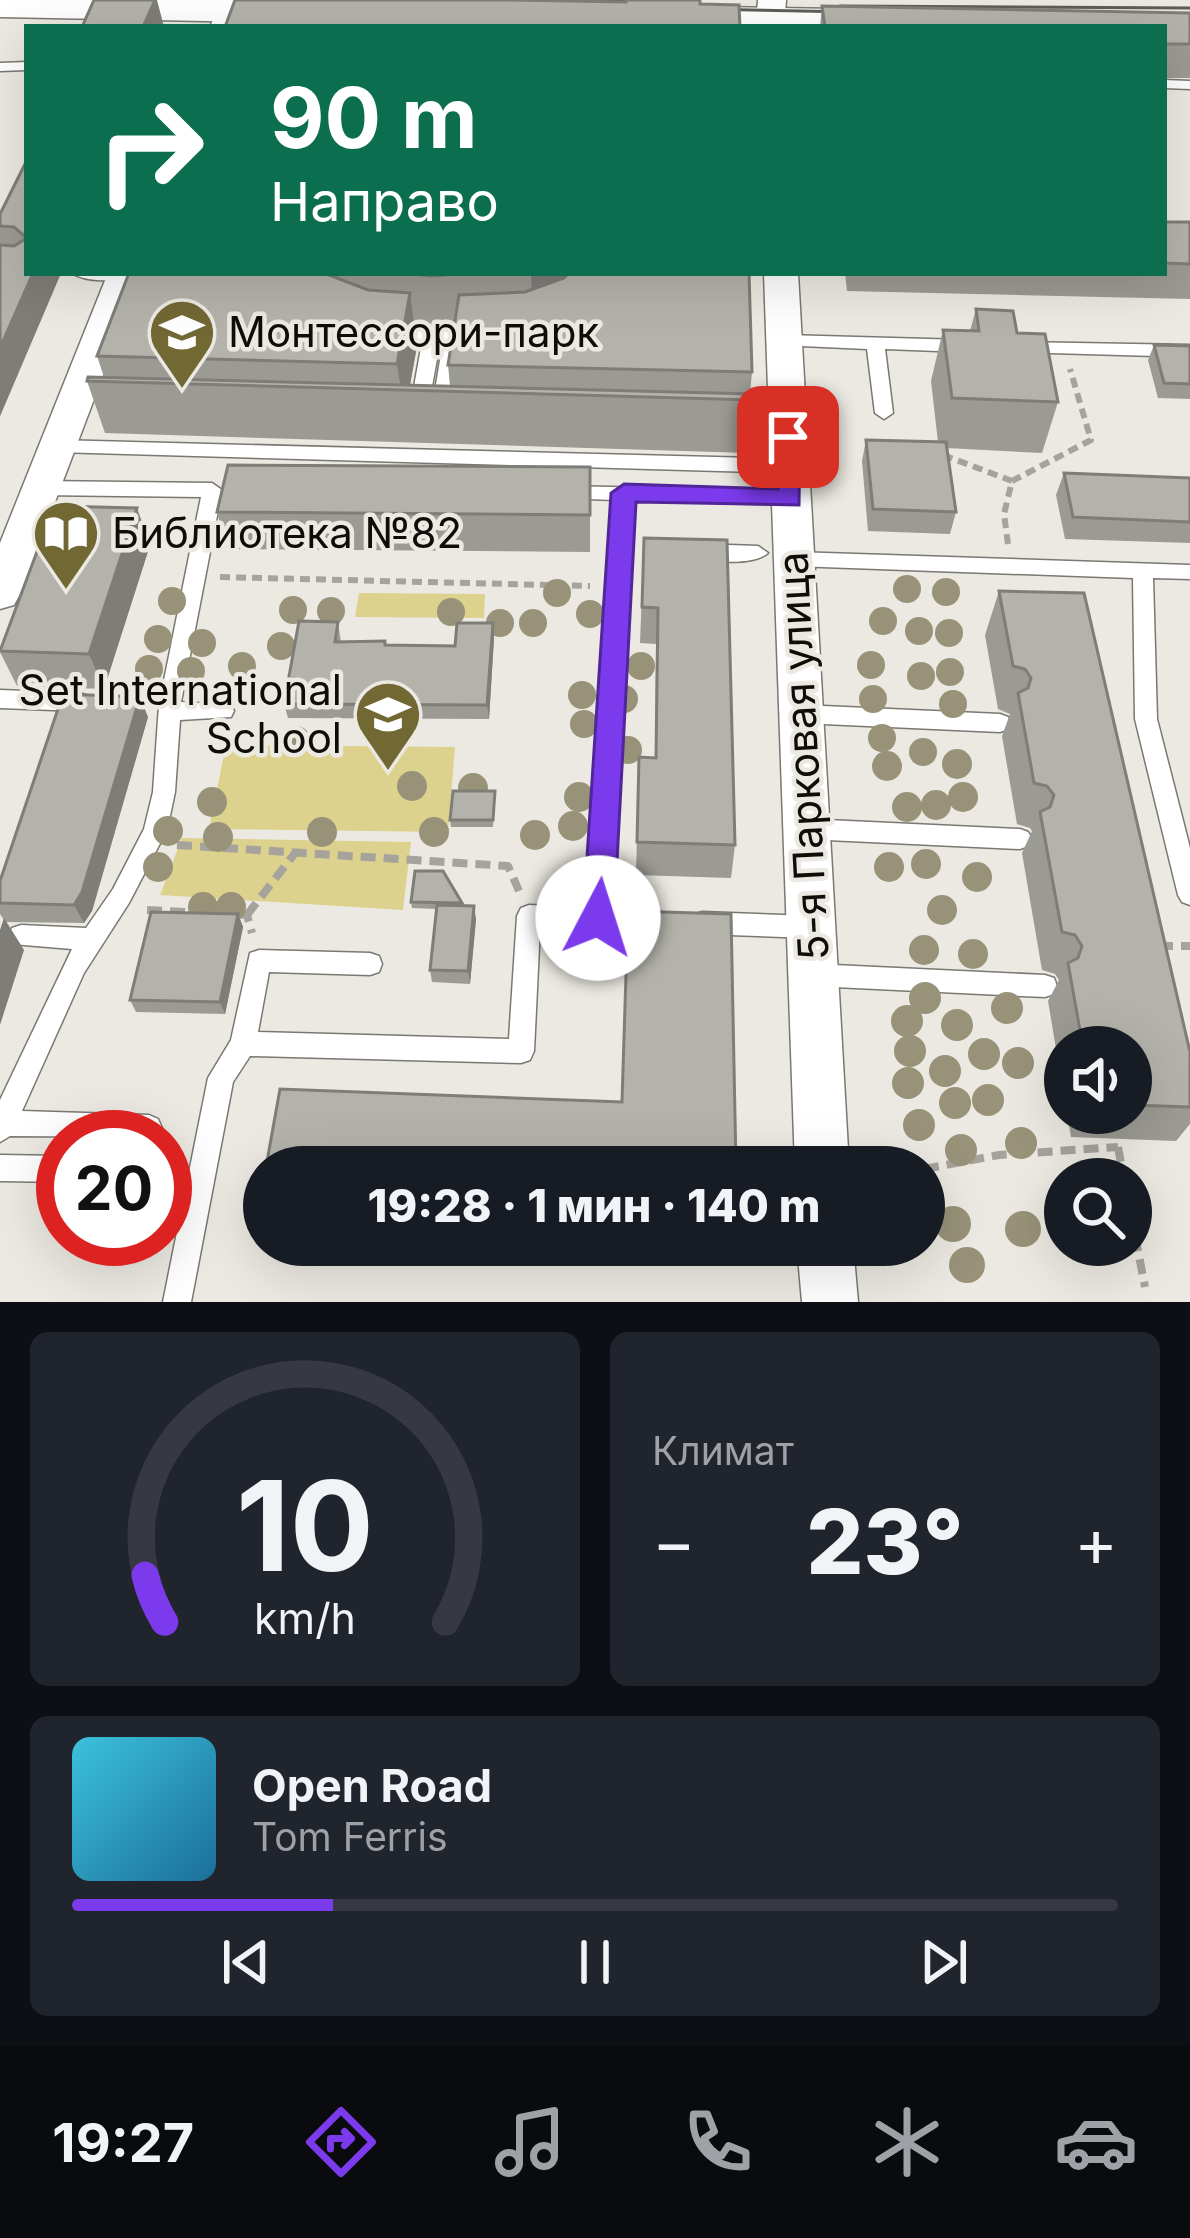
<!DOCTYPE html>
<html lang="ru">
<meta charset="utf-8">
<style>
body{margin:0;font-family:Inter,sans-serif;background:#20242c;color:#f1f3f6;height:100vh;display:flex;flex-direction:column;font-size:45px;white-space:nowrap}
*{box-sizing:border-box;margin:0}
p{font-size:39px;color:#9ea1a6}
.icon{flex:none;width:66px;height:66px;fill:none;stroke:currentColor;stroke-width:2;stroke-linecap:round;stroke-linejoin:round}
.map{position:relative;height:1302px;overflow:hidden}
.side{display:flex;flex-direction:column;gap:30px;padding:30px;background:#0d0f14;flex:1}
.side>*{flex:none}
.top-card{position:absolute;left:24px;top:24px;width:1143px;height:252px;border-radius:0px;box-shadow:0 12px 48px #0002;background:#0b6e4f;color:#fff;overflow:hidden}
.controls{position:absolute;left:1044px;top:1026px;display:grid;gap:24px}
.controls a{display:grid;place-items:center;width:108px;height:108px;border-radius:50%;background:#171b24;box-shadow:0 12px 48px #0002;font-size:60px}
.speed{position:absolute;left:36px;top:1110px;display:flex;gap:24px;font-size:60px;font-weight:700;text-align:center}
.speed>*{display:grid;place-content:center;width:156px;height:156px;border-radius:50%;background:#171b24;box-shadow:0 12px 48px #0002;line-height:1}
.speed .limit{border:18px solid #d22;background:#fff;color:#111}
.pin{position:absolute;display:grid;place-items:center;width:102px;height:102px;color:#fff;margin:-51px;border-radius:24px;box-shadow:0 6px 18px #0006}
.me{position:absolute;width:132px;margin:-66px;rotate:5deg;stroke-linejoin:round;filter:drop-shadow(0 0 9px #0008)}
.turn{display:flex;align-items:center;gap:42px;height:252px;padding:0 48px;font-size:54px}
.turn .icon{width:156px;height:156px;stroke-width:2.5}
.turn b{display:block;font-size:84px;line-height:102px}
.big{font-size:90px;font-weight:800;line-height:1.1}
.side .widget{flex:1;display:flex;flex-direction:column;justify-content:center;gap:18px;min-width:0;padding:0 42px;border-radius:18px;background:#20242c}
.side .dial{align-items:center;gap:0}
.dial svg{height:312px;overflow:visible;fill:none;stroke:#363941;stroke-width:7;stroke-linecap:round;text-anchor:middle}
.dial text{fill:#f1f3f6;stroke:none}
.song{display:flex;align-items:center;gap:36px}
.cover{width:144px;height:144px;border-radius:18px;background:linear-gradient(135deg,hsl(190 70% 55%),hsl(200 70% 35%))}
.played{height:12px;border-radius:6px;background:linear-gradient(90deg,#7c3aed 25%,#363941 25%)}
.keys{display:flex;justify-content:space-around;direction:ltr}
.heat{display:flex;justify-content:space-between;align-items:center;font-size:66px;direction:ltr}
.side .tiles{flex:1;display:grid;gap:30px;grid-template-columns:1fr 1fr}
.widget:last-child{grid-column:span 2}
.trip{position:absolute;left:243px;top:1146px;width:702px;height:120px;border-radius:60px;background:#171b24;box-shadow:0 12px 48px #0002;font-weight:800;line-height:120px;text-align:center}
.tab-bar{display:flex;height:192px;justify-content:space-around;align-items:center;background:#090b0e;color:#9ea1a6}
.tab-bar .icon{width:84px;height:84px}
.tab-bar .on{color:#7c3aed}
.tab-bar b{font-size:54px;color:#f1f3f6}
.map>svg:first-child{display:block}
</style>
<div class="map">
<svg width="1190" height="1302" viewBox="0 0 1190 1302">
<rect width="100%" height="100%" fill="#ebe9e1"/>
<!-- green -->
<g fill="#ddd18e">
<polygon points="359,593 485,594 484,618 355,617"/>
<polygon points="226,745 455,747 448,832 209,829"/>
<polygon points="182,838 411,842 403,910 160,895"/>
</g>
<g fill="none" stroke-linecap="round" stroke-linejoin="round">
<defs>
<g id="lane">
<polygon points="27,62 27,70 0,71 0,63"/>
<polygon points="1164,80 1190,81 1190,89 1164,88"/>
<path d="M72,273H132V274C119,283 85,282 72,273Z"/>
<polygon points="390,329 485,334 485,342 460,343 447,413 441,415 432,409 443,342 440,342 428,409 419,415 410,409 422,342 384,339 384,331"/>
<polygon points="785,335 964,340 973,346 964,352 885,349 893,413 884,419 875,413 867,349 779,345 776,341"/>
<polygon points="1019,342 1190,345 1190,357 1013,352 1013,344"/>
<polygon points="722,430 788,431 797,437 788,443 715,441 713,436"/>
<polygon points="56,440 790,459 799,466 790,473 56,452 47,446"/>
<polygon points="40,481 212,483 222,490 181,702 231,705 234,711 231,717 180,720 175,792 167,830 129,903 84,973 22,1111 149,1115 158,1119 162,1128 160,1137 10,1136 0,1142 0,1100 72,949 12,944 9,936 12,928 21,925 86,928 113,889 144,829 153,792 159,705 201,497 40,495 30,488"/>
<polygon points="566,486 790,491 800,498 790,505 633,500 611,908 662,912 665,920 662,928 653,931 540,927 534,1051 530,1060 521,1063 250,1056 233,1082 191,1302 163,1302 208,1078 231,1040 250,953 259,950 370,953 379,956 382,964 379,972 370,975 269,972 258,1032 509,1039 517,916 521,908 529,905 587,907 614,500 559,498 556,493 559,488"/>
<path d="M700,544L758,546L768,553C754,566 704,564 690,551Z"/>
<polygon points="794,552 1190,565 1190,579 1153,578 1157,719 1190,848 1190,905 1182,902 1178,895 1135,719 1133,578 794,566 784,559"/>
<polygon points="0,690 80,693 88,696 91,702 88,708 80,711 0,708"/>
<polygon points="801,705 1000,714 1008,717 1011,723 1008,729 1000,732 801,723 793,720 790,714 793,708"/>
<polygon points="806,819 1020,829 1028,832 1032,839 1028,846 1020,849 806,839 798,836 794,829 798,822"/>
<polygon points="702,912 811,916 820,919 823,927 820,935 811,938 702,934 693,931 690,923 693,915"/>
<polygon points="813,964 1045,975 1054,978 1057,986 1054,994 1045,997 813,986 804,983 801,975 804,967"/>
<polygon points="0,1155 63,1156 63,1182 0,1181"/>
</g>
<g id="street">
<polygon points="221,0 249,0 238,27 210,27"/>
<polygon points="758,0 786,0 784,27 756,27"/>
<polygon points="108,273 142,273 20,594 14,605 0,609 0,543"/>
<polygon points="764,273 798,273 849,1167 795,1167"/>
<polygon points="797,1245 853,1245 858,1302 802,1302"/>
</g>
<g id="secondary">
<polygon points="0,0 315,0 326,3 332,11 326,19 312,23 0,17"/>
<polygon points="660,6 900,10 914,14 920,22 916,27 646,26 640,18 646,10"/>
</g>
</defs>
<!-- lane casing -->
<use href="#lane" stroke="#797871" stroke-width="3"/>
<!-- street casing -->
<use href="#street" stroke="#797871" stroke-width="3"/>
<!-- secondary casing -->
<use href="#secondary" stroke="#797871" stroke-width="3"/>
<!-- path-far1 -->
<g stroke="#a5a39c" stroke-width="6" stroke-dasharray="10 6" stroke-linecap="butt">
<polyline points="943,455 1012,481"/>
<polyline points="1008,544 1004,514 1012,481 1091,440 1070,369"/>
<polyline points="220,577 590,586"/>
</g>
<!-- path -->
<g stroke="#a5a39c" stroke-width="8" stroke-dasharray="15 8" stroke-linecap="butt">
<polyline points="177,845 508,866 519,891"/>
<polyline points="147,910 247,915 252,933"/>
<polyline points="247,915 295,853"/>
<polyline points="1158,946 1190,946"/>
<polyline points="1118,1147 1124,1179"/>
<polyline points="924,1169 999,1155 1118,1147"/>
<polyline points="1131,1214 1145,1287"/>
</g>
<!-- lane -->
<use href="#lane" fill="#fff" fill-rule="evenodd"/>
<!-- street -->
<use href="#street" fill="#fff" fill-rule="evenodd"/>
<!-- secondary -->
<use href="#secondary" fill="#fff" fill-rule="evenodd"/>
<!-- tram -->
<g stroke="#5e5c57" stroke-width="3">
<polyline points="588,0 660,2"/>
<polyline points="840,6 1190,8"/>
<polyline points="704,9 854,12"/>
</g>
</g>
<!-- trees -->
<g fill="#979278">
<circle cx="907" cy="589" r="14"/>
<circle cx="946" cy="592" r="14"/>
<circle cx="557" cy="593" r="14"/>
<circle cx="172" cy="601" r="14"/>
<circle cx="293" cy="610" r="14"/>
<circle cx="331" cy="611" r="14"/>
<circle cx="451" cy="612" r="14"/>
<circle cx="590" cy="614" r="14"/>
<circle cx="883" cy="621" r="14"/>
<circle cx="500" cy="623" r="14"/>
<circle cx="533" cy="623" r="14"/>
<circle cx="919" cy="631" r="14"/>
<circle cx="949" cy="633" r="14"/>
<circle cx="158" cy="639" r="14"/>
<circle cx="202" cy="643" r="14"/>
<circle cx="281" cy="646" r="14"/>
<circle cx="871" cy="665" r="14"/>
<circle cx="242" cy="666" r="14"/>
<circle cx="641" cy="666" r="14"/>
<circle cx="149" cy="669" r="14"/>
<circle cx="191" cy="671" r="14"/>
<circle cx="950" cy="672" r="14"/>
<circle cx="921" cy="676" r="14"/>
<circle cx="582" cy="695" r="14"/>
<circle cx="624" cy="699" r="14"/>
<circle cx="873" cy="699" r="14"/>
<circle cx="953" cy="704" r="14"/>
<circle cx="584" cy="724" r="14"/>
<circle cx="882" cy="738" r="14"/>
<circle cx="296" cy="740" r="14"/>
<circle cx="382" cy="742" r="14"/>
<circle cx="628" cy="750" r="14"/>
<circle cx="923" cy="752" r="14"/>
<circle cx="957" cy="764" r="15"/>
<circle cx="887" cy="766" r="15"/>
<circle cx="412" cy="786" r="15"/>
<circle cx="473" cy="788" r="15"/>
<circle cx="579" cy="797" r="15"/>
<circle cx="963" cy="797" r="15"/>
<circle cx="212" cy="802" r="15"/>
<circle cx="936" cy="805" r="15"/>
<circle cx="907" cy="807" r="15"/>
<circle cx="573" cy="826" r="15"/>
<circle cx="168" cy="831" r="15"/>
<circle cx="322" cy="832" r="15"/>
<circle cx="434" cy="832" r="15"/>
<circle cx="535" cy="835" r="15"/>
<circle cx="218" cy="837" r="15"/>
<circle cx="926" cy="864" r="15"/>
<circle cx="158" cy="867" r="15"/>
<circle cx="889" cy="867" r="15"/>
<circle cx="977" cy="877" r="15"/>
<circle cx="203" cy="907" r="15"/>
<circle cx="231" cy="907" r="15"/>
<circle cx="942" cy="910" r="15"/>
<circle cx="924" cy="950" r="15"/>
<circle cx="973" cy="954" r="15"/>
<circle cx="925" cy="998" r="16"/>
<circle cx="1007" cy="1008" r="16"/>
<circle cx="907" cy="1021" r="16"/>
<circle cx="957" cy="1025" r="16"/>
<circle cx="910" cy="1051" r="16"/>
<circle cx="984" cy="1054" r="16"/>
<circle cx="1018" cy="1063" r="16"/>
<circle cx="945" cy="1071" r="16"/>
<circle cx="908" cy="1083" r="16"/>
<circle cx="988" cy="1100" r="16"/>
<circle cx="955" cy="1103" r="16"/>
<circle cx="919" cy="1125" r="16"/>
<circle cx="1021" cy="1143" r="16"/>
<circle cx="961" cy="1150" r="16"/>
<circle cx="953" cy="1224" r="18"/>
<circle cx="1023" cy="1229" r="18"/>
<circle cx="967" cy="1265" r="18"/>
</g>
<!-- wall -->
<g fill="#9b9a93" fill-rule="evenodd">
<polygon points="822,6 1190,13 1190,78 1164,78 1164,27 820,27"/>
<polygon points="27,160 27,273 61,273 0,416 0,214"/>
<polygon points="1164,222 1190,222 1190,299 847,291 845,273 1164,273"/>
<path d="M331,273H749L752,372L750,394L753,400L747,453L105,433L87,381L104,377L97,356L331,276ZM414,326L437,329L454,328L448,365L450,386L410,385L417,346Z"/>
<polygon points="976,309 1017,333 1058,402 1042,453 946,448 956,512 950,534 868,531 862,461 866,440 938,442 931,381 943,330 970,331"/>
<polygon points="1154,345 1190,346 1190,399 1158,398 1148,360"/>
<polygon points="590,467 590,552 227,549 217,512"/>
<polygon points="1064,473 1190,478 1190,543 1065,539 1056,495"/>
<polygon points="644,538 735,845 731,878 636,875 639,757 655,758 656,644 640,643"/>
<polygon points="150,545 104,689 17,686 0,652 0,648"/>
<polygon points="999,591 1190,1052 1190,1124 1176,1141 1071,1137 1067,1113 1131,1113 1131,1047 1065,1047 1065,1102 1048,1001 1059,980 1055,974 1042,970 1022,853 1032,831 1030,828 1017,824 1002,736 1010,714 998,709 985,635"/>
<polygon points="338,622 341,642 386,645 455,646 493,623 494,638 489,719 288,718 284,704"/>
<polygon points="148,717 92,911 84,923 6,922 24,950 0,914 0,881"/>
<polygon points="495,791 493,827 451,827 450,820"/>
<polygon points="411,902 462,903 462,906 476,919 470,984 432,982 430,970 437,909 412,908"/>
<polygon points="238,914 243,927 225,1014 136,1012 130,1000"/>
<polygon points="673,1245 729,1245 729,1247"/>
</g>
<!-- shaded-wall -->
<g fill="#7e7d78">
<polygon points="155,0 157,0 164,27 143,27"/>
<polygon points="33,273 61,273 0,416 0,348"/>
<polygon points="531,273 578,273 533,321"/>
<polygon points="410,293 417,346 409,390 401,390 397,364"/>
<polygon points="137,508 150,545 104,689 89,654"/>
<polygon points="493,623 494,638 489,719 487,705"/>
<polygon points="140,697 148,717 92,911 84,923 74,905"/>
<polygon points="474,906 476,919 470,984 468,971"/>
<polygon points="238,914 243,927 225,1014 220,1002"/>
<polygon points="4,918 24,950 0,1025 0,930"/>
</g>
<!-- building -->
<g fill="#b4b3ab" stroke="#7e7d78" stroke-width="3">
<polygon points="94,0 155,0 143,27 82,27"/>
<polygon points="235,0 511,0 626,2 626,0 700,0 700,4 739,5 740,27 225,27"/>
<polygon points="822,6 1190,13 1190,44 1164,44 1164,27 825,27"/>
<polygon points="27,160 27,273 33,273 0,348 0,245 14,246 27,238 14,227 0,226 0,214"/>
<polygon points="1164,222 1190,222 1190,264 1164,263"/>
<polygon points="129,273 324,273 368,290 410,293 397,364 97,356"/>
<polygon points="406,273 469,273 431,276"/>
<polygon points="569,273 749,273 752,372 448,365 459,295 525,292 564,278"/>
<polygon points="976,309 1013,311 1017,333 1045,334 1058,402 952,398 943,330 979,331"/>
<polygon points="1154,345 1190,346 1190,384 1164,383"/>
<polygon points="88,377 753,394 753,400 87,381"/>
<polygon points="866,440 946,442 956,512 873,509"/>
<polygon points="228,465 590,467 590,515 217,512"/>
<polygon points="1064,473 1190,478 1190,522 1073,517"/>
<polygon points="54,506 137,508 89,654 0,651"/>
<polygon points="644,538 727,540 735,845 637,842 639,757 656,758 658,608 642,607"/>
<polygon points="999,591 1084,593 1190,1052 1190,1107 1131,1105 1131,1047 1083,1047 1068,963 1078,958 1082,946 1075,935 1062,932 1040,812 1050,807 1054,795 1047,786 1034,783 1018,693 1028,688 1031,678 1025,669 1013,666"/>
<polygon points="299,621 338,622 335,642 385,641 385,645 455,646 457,623 493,623 487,705 284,704"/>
<polygon points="63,694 140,697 82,892 74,905 0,903 0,881"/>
<polygon points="453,791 495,791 493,820 450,820"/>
<polygon points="415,871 443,871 462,903 411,902"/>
<polygon points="437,905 474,906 468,971 430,970"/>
<polygon points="628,911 731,914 736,1167 266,1167 280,1089 622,1102"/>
<polygon points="151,912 238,914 220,1002 130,1000"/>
</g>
<!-- route -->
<polygon fill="#7c3aed" stroke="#51269a" stroke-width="3" points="788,429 800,437 799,505 636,502 614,918 610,928 598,932 587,928 583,918 611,493 624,484 778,489 776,437"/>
<!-- icons -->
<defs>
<symbol id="school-pin" viewBox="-11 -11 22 30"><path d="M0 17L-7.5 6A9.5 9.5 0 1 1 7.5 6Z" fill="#716834" stroke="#ebe9e1"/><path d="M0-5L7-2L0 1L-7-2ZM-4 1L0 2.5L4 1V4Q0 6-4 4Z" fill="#fff"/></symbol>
<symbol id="library-pin" viewBox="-11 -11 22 30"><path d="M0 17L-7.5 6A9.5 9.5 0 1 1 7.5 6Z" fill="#716834" stroke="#ebe9e1"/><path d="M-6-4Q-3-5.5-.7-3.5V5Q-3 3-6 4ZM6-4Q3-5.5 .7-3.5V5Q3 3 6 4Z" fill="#fff"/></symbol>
</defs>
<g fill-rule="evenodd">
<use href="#school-pin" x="144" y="294" width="76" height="104"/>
<use href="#library-pin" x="28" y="495" width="76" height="104"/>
<use href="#school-pin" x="350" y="676" width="76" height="104"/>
</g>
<g text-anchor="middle" stroke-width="9" stroke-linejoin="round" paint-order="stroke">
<!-- poi labels -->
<g font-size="42" fill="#0e0d0a" stroke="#ebe9e1" text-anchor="start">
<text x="228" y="347">Монтессори-парк</text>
<text x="112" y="548">Библиотека №82</text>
<text x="342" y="705" text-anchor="end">Set International<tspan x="342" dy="48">School</tspan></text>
</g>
<!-- street labels -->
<g font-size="42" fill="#0e0d0a" stroke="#ebe9e1">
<text transform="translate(803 756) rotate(-93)" y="15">5-я Парковая улица</text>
</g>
</g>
</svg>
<div class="controls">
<a><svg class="icon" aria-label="sound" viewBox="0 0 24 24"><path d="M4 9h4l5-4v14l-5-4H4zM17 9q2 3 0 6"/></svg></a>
<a><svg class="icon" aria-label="search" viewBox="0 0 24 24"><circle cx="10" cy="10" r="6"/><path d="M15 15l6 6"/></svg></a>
</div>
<div class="speed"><div class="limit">20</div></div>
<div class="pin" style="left:788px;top:437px;background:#d93025"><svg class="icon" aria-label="arrive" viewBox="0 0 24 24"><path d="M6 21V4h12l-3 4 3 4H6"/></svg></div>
<svg class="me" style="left:598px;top:918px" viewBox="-20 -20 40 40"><circle r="19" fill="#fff"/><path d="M0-13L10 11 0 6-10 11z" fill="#7c3aed"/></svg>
<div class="trip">19:28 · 1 мин · 140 m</div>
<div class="top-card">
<div class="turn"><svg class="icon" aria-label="right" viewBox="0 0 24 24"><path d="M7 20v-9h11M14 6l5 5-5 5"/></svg><div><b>90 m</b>Направо</div></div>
</div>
</div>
<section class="side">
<div class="tiles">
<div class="widget dial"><svg viewBox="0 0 100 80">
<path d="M14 69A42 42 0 1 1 86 69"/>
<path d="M14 69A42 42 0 0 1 9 57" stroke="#7c3aed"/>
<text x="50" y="56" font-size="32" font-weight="700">10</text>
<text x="50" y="72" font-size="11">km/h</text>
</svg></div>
<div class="widget"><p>Климат</p>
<div class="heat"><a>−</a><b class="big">23°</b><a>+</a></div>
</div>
<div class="widget">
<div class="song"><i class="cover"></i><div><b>Open Road</b><p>Tom Ferris</p></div></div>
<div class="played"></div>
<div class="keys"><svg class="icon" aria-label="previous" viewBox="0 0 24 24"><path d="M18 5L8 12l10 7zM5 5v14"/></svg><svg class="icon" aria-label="pause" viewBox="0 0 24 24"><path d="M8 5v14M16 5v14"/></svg><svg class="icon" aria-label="next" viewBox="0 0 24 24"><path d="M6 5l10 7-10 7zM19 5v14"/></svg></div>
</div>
</div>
</section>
<nav class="tab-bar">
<b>19:27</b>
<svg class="icon on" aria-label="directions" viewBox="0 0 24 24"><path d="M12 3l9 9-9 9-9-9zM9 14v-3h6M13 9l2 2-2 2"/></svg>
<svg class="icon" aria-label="music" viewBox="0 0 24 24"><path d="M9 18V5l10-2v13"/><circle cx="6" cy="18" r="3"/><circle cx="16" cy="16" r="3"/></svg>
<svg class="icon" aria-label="phone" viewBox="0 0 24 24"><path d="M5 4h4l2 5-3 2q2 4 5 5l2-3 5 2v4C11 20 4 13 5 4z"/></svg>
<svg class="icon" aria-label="climate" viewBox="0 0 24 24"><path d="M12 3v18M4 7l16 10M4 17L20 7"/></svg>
<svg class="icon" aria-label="car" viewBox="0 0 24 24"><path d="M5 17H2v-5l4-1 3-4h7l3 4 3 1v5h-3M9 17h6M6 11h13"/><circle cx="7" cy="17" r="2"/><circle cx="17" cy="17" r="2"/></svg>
</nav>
